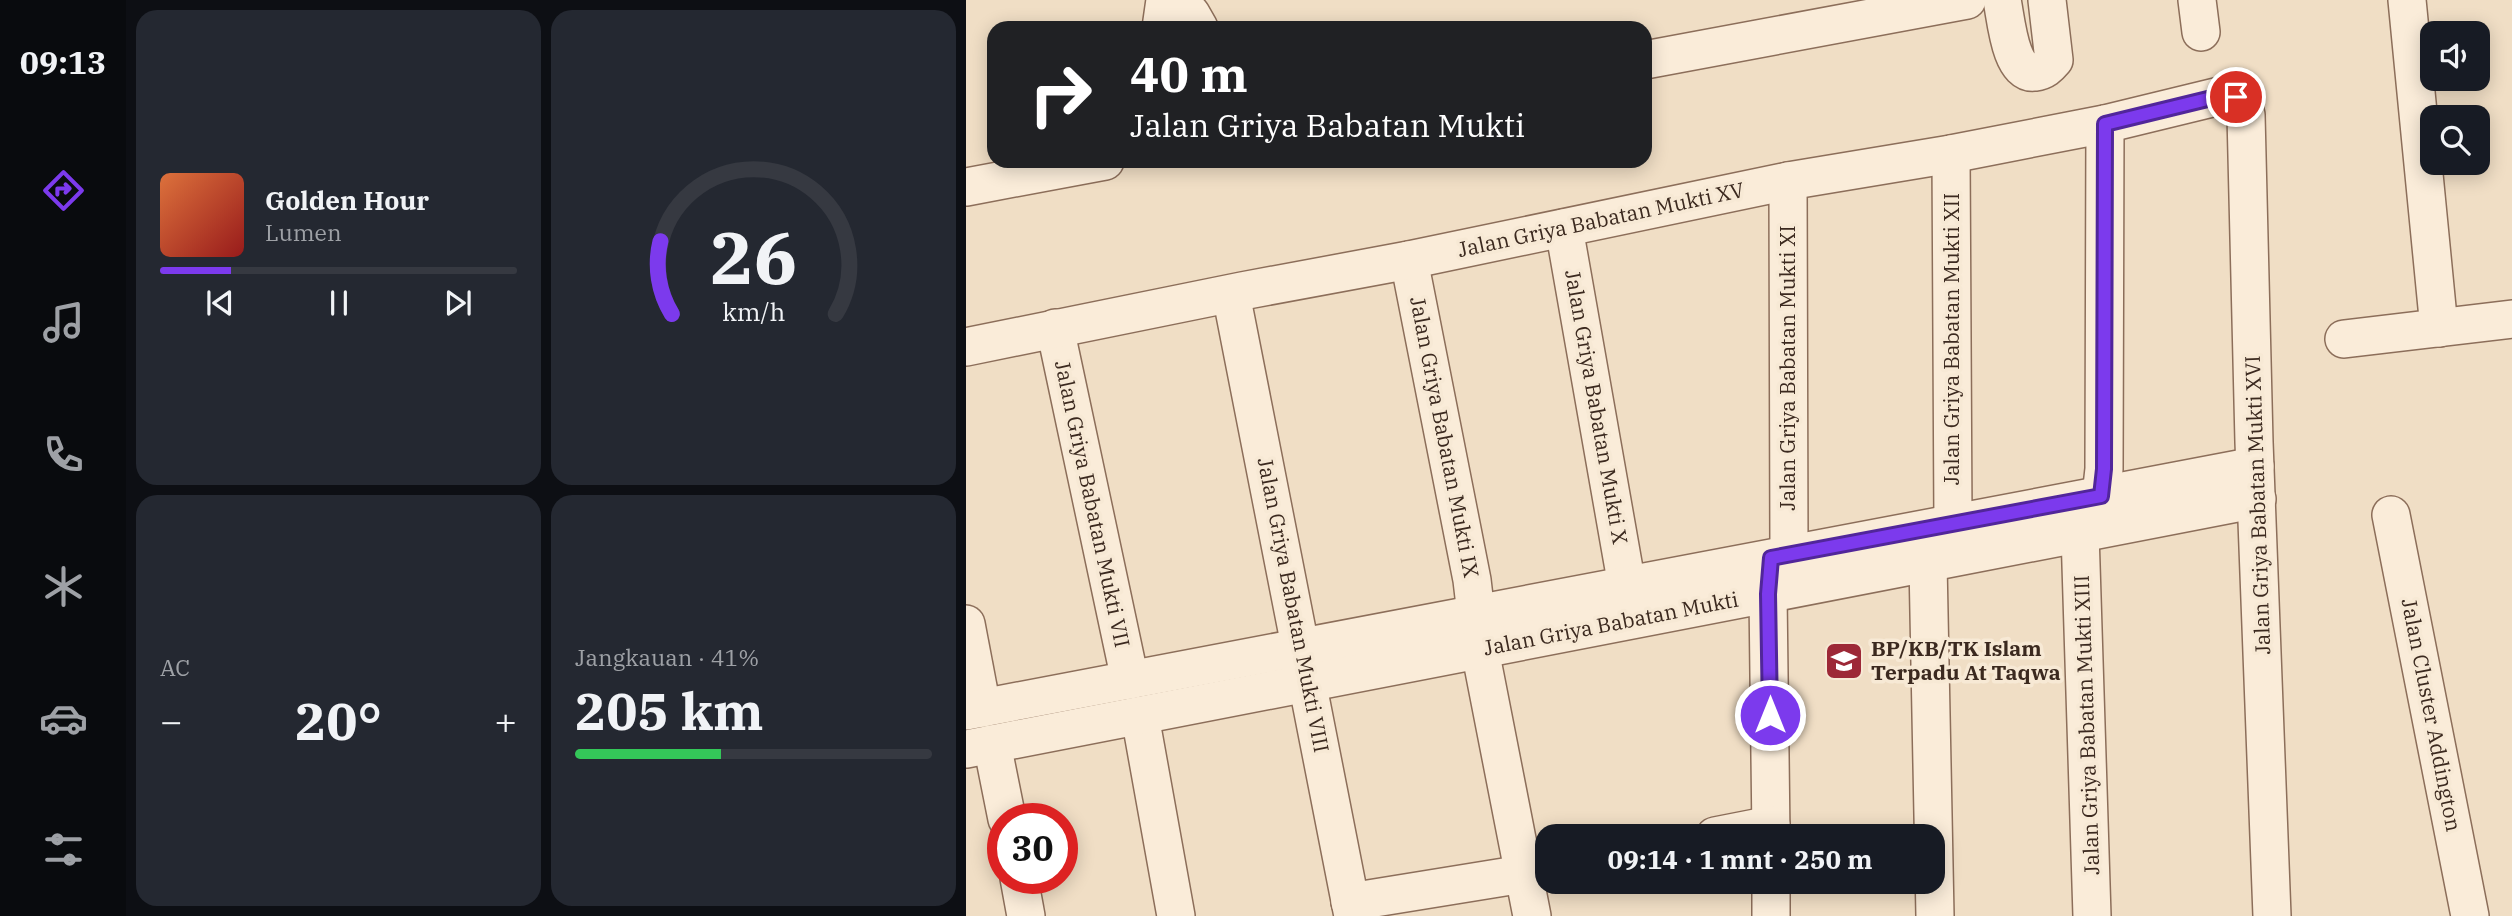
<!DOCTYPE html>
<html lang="id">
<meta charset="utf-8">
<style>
body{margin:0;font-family:"IBM Plex Serif",serif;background:#242831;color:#f1f3f6;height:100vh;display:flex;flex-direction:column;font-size:26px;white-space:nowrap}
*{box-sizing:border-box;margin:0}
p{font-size:23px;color:#9ea1a6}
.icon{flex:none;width:38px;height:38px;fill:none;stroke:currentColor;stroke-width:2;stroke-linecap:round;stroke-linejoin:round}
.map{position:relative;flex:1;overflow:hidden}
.drawer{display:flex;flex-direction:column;gap:10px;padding:10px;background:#0d0f14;width:840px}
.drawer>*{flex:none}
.hud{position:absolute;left:21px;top:21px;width:665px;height:147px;border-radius:21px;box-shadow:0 4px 18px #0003;background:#202124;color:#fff;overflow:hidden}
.tools{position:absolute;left:1454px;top:21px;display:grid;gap:14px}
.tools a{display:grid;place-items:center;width:70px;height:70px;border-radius:14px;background:#171b24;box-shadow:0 4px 18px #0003;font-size:35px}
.speed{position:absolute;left:21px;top:803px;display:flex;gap:14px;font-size:35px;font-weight:700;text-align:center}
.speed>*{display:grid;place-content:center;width:91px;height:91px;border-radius:50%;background:#171b24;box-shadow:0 4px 18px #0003;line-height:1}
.speed .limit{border:10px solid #d22;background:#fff;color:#111}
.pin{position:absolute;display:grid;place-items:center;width:60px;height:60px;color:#fff;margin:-30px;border:4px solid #fff;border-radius:50%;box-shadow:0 2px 7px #0007}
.me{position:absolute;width:77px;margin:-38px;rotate:0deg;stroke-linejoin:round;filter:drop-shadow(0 0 5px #0008)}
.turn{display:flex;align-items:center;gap:24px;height:147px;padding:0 28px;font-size:32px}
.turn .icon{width:91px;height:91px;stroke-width:2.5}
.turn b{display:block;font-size:49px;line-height:60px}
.big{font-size:52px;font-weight:700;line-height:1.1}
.drawer .widget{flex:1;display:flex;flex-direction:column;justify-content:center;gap:10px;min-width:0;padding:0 24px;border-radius:21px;background:#242831}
.drawer .dial{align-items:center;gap:0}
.dial svg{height:182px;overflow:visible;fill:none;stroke:#363941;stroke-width:7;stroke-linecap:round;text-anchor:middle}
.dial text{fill:#f1f3f6;stroke:none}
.song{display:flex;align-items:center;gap:21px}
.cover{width:84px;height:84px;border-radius:10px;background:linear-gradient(135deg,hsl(20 70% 55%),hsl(0 70% 35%))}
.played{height:7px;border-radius:4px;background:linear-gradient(90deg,#7c3aed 20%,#363941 20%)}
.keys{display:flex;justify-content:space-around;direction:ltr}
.heat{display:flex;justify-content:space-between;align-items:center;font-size:38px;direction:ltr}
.charge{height:10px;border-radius:5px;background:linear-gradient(90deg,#34c759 41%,#363941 0)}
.drawer .tiles{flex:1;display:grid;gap:10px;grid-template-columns:repeat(2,1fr)}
.trip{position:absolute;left:569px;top:824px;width:410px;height:70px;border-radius:21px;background:#171b24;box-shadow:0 4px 18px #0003;font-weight:700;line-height:70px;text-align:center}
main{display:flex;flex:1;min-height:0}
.menu{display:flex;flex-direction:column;width:126px;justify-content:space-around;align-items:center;background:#090b0e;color:#9ea1a6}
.menu .icon{width:49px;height:49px}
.menu .on{color:#7c3aed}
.menu b{font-size:32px;color:#f1f3f6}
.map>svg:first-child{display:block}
</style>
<main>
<nav class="menu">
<b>09:13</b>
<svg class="icon on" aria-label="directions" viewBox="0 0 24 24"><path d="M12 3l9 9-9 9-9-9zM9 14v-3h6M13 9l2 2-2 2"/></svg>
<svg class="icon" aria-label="music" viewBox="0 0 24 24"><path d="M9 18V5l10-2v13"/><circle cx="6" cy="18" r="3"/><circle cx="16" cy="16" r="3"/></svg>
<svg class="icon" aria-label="phone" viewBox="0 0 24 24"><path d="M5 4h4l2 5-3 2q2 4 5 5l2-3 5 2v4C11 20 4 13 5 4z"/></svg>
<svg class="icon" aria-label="climate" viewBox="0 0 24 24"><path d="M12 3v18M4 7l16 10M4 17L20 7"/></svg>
<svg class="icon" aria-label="car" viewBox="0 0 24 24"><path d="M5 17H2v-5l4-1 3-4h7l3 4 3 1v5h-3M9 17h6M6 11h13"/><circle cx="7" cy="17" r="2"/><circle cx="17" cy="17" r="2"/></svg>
<svg class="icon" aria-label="filters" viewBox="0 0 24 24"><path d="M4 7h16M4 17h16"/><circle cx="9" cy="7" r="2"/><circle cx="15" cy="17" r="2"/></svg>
</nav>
<section class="drawer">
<div class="tiles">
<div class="widget">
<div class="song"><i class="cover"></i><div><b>Golden Hour</b><p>Lumen</p></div></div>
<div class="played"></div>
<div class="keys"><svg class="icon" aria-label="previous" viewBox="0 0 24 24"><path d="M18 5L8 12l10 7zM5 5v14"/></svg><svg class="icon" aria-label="pause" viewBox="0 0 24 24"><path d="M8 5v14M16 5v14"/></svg><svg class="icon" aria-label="next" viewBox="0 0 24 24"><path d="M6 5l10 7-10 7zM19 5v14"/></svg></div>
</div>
<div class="widget dial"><svg viewBox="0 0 100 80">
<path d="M14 69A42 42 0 1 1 86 69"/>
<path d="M14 69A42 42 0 0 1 9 37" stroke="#7c3aed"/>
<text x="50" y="56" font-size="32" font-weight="700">26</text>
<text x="50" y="72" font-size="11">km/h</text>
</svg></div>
<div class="widget"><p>AC</p>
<div class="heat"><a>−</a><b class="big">20°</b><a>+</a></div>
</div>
<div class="widget"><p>Jangkauan · 41%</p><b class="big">205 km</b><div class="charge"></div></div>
</div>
</section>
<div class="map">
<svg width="1546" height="916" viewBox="0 0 1546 916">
<rect width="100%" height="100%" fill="#f0dec5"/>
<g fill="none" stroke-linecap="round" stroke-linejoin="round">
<defs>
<g id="minor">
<polyline points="213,0 225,14 233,28"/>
<path d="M1036,0C1040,18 1044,76 1069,72C1078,71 1083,66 1088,60L1081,0"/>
<polyline points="1231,0 1235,32"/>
<polyline points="1441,0 1473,328"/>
<polyline points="195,28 199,0"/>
<polyline points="679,60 1001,0"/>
<polyline points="985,154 987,523"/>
<polyline points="822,181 823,555"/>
<polyline points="0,187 139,161"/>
<polyline points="598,228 661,586"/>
<polyline points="443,260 506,580 510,614"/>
<polyline points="265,294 387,916"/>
<polyline points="89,328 164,680"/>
<polyline points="1378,339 1546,319"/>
<polyline points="0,347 276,291 443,260 822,181 985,154 1139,124 1254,96 1270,97 1277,105 1280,115 1288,442 1306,916"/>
<polyline points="1135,496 1138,469 1139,124"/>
<polyline points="1425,515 1504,916"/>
<polyline points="1114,533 1126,916"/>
<polyline points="962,563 969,916"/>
<polyline points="804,572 802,594 805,836"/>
<polyline points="0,624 16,708"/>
<polyline points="514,650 566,916"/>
<polyline points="0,711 1289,466"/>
<polyline points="174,716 210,916"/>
<polyline points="26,744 41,819"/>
<polyline points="0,749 1291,499"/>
<polyline points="749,836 805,825"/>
<polyline points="53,878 60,916"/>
<polyline points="805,882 805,916"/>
<polyline points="384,902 581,870"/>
</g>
</defs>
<!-- minor casing -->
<use href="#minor" stroke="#8c6e5a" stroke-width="40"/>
<!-- minor -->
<use href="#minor" stroke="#faecd9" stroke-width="37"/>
</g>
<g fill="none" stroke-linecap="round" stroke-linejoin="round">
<defs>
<polyline id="route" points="804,715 802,594 805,558 1135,496 1138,469 1139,124 1254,96 1270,97"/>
</defs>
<!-- route casing -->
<use href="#route" stroke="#51269a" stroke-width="18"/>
<!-- route -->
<use href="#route" stroke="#7c3aed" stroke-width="12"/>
</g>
<!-- icons -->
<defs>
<symbol id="school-square" viewBox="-11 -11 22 22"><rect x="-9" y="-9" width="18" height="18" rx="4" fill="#9d2837" stroke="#f7e9d5"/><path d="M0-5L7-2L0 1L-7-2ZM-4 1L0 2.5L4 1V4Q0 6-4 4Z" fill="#fff"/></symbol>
</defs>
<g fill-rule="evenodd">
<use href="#school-square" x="856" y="639" width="44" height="44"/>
</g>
<g text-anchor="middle" stroke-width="7" stroke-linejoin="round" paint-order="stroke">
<!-- street labels -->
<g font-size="21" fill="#3b291f" stroke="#f7e9d5">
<text transform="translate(635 220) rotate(-12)" y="7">Jalan Griya Babatan Mukti XV</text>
<text transform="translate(986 339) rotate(-90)" y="7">Jalan Griya Babatan Mukti XII</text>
<text transform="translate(822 368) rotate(-90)" y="7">Jalan Griya Babatan Mukti XI</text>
<text transform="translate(630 407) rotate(80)" y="7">Jalan Griya Babatan Mukti X</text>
<text transform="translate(478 437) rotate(79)" y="7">Jalan Griya Babatan Mukti IX</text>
<text transform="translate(126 504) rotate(78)" y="7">Jalan Griya Babatan Mukti VII</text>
<text transform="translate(1292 505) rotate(-92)" y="7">Jalan Griya Babatan Mukti XVI</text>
<text transform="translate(327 605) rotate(79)" y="7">Jalan Griya Babatan Mukti VIII</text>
<text transform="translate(645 624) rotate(-11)" y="7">Jalan Griya Babatan Mukti</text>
<text transform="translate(1465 715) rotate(79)" y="7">Jalan Cluster Addington</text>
<text transform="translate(1121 725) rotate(-92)" y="7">Jalan Griya Babatan Mukti XIII</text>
</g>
<!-- poi labels -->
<g font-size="21" font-weight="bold" fill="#3b291f" stroke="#f7e9d5" text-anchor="start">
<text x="905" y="656">BP/KB/TK Islam<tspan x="905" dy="24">Terpadu At Taqwa</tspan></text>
</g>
</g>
</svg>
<div class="tools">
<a><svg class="icon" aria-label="sound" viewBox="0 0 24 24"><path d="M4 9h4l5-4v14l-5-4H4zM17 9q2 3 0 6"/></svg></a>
<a><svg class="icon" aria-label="search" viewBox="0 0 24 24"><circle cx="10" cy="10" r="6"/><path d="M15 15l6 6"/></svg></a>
</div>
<div class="speed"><div class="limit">30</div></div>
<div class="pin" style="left:1270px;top:97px;background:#d93025"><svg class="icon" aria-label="arrive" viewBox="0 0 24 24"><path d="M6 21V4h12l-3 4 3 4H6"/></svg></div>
<svg class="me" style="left:804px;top:715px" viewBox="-20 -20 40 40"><circle r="17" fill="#7c3aed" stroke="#fff" stroke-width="3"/><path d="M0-11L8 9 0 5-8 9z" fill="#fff"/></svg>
<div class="trip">09:14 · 1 mnt · 250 m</div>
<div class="hud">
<div class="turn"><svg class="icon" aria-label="right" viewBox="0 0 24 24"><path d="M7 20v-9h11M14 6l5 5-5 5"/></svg><div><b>40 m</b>Jalan Griya Babatan Mukti</div></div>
</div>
</div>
</main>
